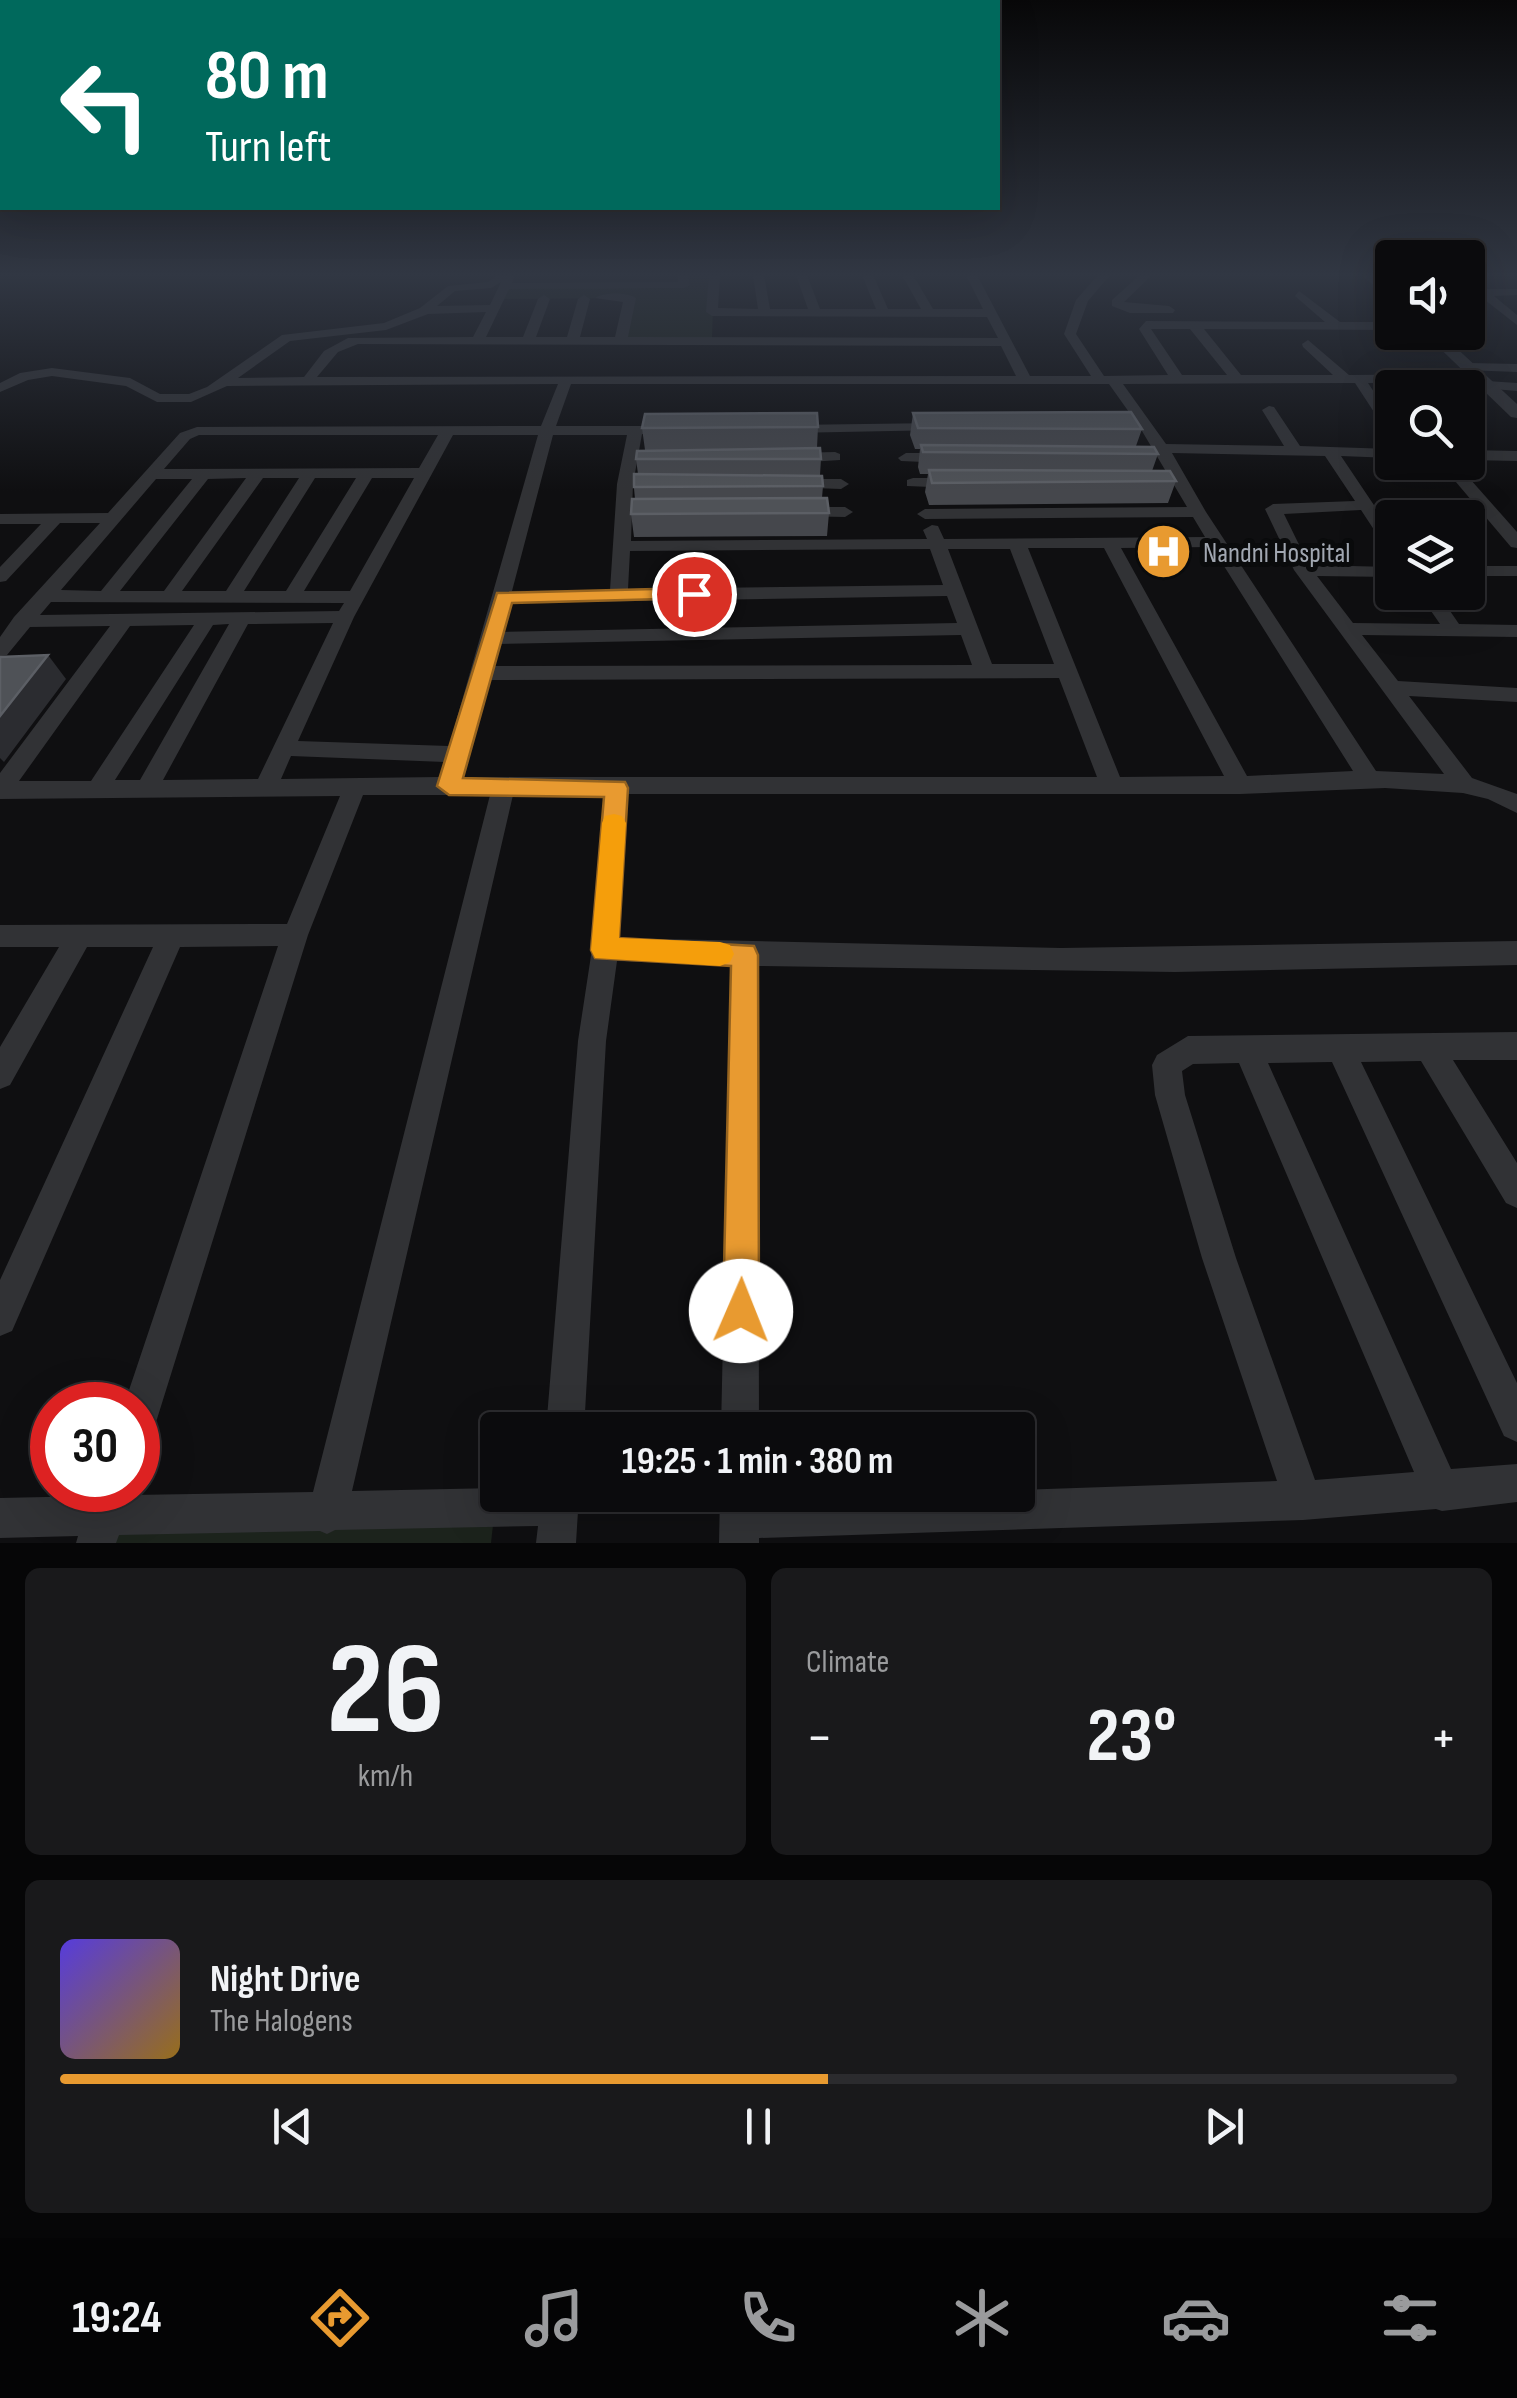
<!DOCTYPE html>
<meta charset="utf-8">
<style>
body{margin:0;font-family:"Sofia Sans Condensed",sans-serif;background:#19191b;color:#f1f3f6;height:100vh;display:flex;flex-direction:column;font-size:38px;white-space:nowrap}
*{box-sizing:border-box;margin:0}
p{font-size:32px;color:#9a9b9d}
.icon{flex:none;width:55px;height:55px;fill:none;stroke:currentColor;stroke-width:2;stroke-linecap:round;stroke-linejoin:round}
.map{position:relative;height:1543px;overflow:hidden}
.details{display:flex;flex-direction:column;gap:25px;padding:25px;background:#060607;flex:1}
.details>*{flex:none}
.guide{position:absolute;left:0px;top:0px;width:1000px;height:210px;box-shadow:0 10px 40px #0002,0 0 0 2px #2b2b2e;background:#00695c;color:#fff;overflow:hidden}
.controls{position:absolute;left:1375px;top:240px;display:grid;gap:20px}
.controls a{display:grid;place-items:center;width:110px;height:110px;border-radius:10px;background:#0b0b0d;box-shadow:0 10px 40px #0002,0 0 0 2px #2b2b2e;font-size:50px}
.speed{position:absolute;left:30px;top:1382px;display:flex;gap:20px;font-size:50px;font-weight:700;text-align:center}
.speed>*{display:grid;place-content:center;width:130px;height:130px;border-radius:50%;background:#0b0b0d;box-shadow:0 10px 40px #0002,0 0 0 2px #2b2b2e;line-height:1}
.speed .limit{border:15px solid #d22;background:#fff;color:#111}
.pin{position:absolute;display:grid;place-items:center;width:85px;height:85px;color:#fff;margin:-42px;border:5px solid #fff;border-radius:50%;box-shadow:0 2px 10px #0007}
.me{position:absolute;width:110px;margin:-55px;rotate:1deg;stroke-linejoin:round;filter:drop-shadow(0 0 8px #0008)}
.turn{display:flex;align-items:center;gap:35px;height:210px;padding:0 40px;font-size:45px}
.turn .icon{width:130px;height:130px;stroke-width:2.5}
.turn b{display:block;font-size:70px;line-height:85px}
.big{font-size:75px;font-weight:700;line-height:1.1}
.details .card{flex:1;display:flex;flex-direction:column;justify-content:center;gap:15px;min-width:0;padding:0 35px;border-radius:15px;background:#19191b}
.details .dial{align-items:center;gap:0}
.dial b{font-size:130px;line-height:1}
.song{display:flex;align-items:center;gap:30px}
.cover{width:120px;height:120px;border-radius:15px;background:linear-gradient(135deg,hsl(250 70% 55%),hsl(40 70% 35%))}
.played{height:10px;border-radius:5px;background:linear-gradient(90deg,#e89a30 55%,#2b2b2e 55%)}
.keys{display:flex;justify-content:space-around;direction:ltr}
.heat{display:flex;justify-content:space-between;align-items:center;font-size:55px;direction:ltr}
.details .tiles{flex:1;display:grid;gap:25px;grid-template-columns:1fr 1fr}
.card:last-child{grid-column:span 2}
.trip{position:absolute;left:480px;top:1412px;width:555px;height:100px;border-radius:10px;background:#0b0b0d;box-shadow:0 10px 40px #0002,0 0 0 2px #2b2b2e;font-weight:700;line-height:100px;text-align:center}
.dock{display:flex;height:160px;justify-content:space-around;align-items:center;background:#040405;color:#9a9b9d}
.dock .icon{width:70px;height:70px}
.dock .selected{color:#e89a30}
.dock b{font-size:45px;color:#f1f3f6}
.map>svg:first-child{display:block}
</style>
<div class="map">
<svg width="1517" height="1543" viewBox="0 0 1517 1543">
<rect width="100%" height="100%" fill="#0f0f11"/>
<!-- green -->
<g fill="#1c231c">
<polygon points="683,275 714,275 712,339 621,339 629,298 498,299 504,286 684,284"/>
<polygon points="494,1516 491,1543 109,1543 113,1533"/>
</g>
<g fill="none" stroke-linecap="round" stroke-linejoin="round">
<!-- minor -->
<g fill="#313235" fill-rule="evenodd">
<path d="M497,275H515L512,283L678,282V275H688L690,285L684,288L509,289L486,337H523L538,299L544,295L550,299L536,337H567L578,299L584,295L590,299L580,337H615L623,302L595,298C604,292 627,292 636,298L628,337L998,338L987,317L712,316L706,312L709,275H720L718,308L758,309L753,275H764L770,309H808L796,275H807L820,309H876L862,275H873L888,309H921L902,275H913L933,309H983L966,275H977L1030,376H1091L1064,334L1076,300L1098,275H1110L1088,301L1076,334L1104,376L1168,375L1139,329L1146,321L1325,322L1295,296L1299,291L1340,322H1392V330L1204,329L1241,375H1333L1303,347L1302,344L1308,340L1349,375L1480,374L1487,378L1480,382L1368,383L1392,419V433L1387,432L1355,383L1123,384L1166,444L1284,446L1262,410L1269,406L1274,407L1300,446L1392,449V458L1341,456L1392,532V549L1386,548L1361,510L1284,514L1309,565L1392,567V577L1317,576L1353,623L1440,624L1418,592H1437L1459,624L1517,625V637L1362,635L1398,681L1517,688V702L1409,696L1472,778L1517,794V813L1488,799L1463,793L1385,788L1240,794H627L619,938L1061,948L1517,941V965L1175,972L758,966L759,1430H721L731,965L617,961L606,1041L584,1430H546L578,1041L592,949L604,794L513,795L352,1491L498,1488V1495H579L576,1543H536L538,1526L335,1530L327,1534L320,1531L119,1535L116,1543H76L78,1536L0,1538V1498L92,1496L95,1490H133L132,1495L313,1492L490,795H363L308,935L157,1419L151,1432L138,1437V1405H124L278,946L180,947L12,1331L0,1336V1280L153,947H87L10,1085L0,1089V1047L59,947H0V925L287,924L340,796L0,799V773L110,626L30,627L7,655L0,656V637L14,617L100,523H60L6,581L0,582V567L41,524H0V514L108,513L180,433L197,427L541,426L558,384L227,386L191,402H157L126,386L52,376L28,380L0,392V383L20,373L52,368L130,378L160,394H189L207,387L282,335L384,323L420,308L448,286L488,282ZM501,282L490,305L437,306L455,291L491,288ZM486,312L473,337L348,338L324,351L304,377L238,378L290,341L386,330L428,314ZM1151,329H1190L1227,375H1182ZM358,344L1001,346L1016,376L317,377L338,352ZM571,384H1109L1136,422L1110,423L1103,427L1110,431H1142L1187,507L925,509L917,514L925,519L1193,517L1205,537L944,539L938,526L932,525L923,530L927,539L631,541L633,484L642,434H673L680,430L673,426H556ZM199,435H438L419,468L164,469L190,439ZM453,435H538L449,746L298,741L354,617ZM553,435H627L617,484L610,590L512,591ZM1172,453L1325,456L1355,501L1273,504L1265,509L1294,570L1444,774L1376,771L1206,512ZM246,478L164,591H120L208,479ZM263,478H299L226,591H182ZM315,478H356L286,591H244ZM372,478H414L350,591H304ZM156,479H192L101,591L61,590ZM1212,547L1353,771L1247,776L1121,548ZM1028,548H1104L1224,776L1120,777ZM930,549L943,585L628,589L630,551ZM948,549H1010L1054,664H992ZM947,596L957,623L501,632L509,603ZM51,602L344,603L339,611L40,615ZM333,623L258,779L163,780L248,624ZM229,624L140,780H115L213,625ZM194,625L91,781H19L130,626ZM961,635L972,665L492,666L498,644ZM1059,678L1097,777H463L488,680ZM291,756L445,762L440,777L281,779Z"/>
<polygon points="1140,275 1152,275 1124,302 1169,306 1175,310 1173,313 1130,313 1112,306 1112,300"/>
<polygon points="1468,278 1485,289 1517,289 1517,295 1494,296 1517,315 1517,325 1480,296 1472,295"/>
<polygon points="1470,363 1517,364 1517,372 1465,370 1463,367"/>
<polygon points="1487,381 1517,383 1517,391 1482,388 1482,382"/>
<polygon points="938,423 943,424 943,430 790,433 783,429 790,425"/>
<polygon points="1468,450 1517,451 1517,461 1468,460"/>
<polygon points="835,452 840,454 840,460 793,463 785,458 793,453"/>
<polygon points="906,453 947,453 955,458 947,463 901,461 898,458"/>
<polygon points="1439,462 1455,462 1517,532 1517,548 1511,547"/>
<polygon points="913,478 955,478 963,483 955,488 907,486 907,480"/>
<polygon points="793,479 841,479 849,484 841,489 787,487 785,484"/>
<polygon points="802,507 845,507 853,512 845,517 796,516 794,512"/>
<rect x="1468" y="566" width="49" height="10"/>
<path d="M1517,1032V1060H1453L1517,1163V1208L1506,1203L1421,1061L1361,1062L1517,1383V1442L1504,1436L1332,1062L1268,1063L1451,1469L1517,1464V1502L1442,1511L1436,1509L1303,1520L759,1538V1543H719L720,1495H758L759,1499L1018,1495V1490L1277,1481L1202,1258L1155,1095L1152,1065L1157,1055L1188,1036ZM1239,1063L1414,1472L1315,1480L1236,1258L1185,1095L1182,1071L1193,1064Z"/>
</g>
<!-- tertiary -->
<g fill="#313235" fill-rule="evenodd">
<polygon points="1361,275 1376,275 1392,289 1392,300"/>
<polygon points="1423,332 1439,332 1517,404 1517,418 1511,417"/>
</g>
</g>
<!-- wall -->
<g fill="#45474c">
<polygon points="913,413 1142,429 1136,446 1158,454 1152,471 1176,481 1168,503 929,505 925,492 928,474 920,474 918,467 920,449 915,449 910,435"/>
<polygon points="818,427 817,448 821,459 820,475 823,486 822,498 829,513 827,536 634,537 631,514 635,499 633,478 638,474 636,459 645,450 642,428"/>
</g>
<!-- shaded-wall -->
<polygon fill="#2b2c30" points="48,655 66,679 4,762 0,758 0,716"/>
<!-- building -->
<g fill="#4f5257" stroke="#5c5f65" stroke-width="2.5">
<polygon points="1131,412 1142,429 918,428 913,413"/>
<polygon points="817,413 818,427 642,428 645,414"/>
<polygon points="921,445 1154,447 1158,454 923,452"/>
<polygon points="820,448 821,459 636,459 637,451"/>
<polygon points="929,470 1170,471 1176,481 932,483"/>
<polygon points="634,474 822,476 823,486 634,487"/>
<polygon points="827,498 829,513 631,514 632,499"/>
<polygon points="48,655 0,716 0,657"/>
</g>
<!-- sky -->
<linearGradient id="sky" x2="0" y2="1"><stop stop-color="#080809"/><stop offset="0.56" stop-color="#313743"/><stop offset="1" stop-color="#313743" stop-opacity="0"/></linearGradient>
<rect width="1517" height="491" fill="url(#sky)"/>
<!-- route -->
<polygon fill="#e89a30" stroke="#97641f" stroke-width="2.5" points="694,588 704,594 701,598 512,603 463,778 625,782 628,788 619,938 754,946 758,955 759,1311 753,1324 741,1329 729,1324 723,1311 731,966 595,958 591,950 604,797 449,795 437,786 497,593"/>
<!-- slow -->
<polygon fill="#f59e0b" points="614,814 622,816 626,823 619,938 720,942 730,945 734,954 730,962 720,966 595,958 591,950 602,823 605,816"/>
<!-- icons -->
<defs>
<symbol id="hospital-disc" viewBox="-11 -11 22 22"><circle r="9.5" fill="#e89a30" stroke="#0a0b0c"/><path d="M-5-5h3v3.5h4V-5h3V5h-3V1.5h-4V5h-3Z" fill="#fff"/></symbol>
</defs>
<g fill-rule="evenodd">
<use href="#hospital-disc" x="1132" y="520" width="63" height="63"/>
</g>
<g text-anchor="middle" stroke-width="10" stroke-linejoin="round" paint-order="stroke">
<!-- far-poi labels -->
<g font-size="28" fill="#a1a7b1" stroke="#0a0b0c" text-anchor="start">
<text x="1203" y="562">Nandni Hospital</text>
</g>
</g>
</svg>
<div class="controls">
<a><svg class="icon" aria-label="sound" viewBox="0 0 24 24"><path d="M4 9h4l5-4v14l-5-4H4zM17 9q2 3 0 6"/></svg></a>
<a><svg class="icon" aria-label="search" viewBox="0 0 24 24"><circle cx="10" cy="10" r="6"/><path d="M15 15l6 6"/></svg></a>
<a><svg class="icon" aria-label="layers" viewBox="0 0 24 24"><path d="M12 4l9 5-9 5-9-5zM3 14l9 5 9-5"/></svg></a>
</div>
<div class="speed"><div class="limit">30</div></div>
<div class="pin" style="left:694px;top:594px;background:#d93025"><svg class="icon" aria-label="arrive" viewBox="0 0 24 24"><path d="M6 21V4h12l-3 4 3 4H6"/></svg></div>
<svg class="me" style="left:741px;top:1311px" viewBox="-20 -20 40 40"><circle r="19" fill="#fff"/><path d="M0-13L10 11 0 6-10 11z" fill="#e89a30"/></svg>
<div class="trip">19:25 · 1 min · 380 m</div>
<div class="guide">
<div class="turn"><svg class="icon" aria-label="left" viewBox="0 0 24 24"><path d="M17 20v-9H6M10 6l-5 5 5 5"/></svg><div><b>80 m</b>Turn left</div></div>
</div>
</div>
<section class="details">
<div class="tiles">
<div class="card dial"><b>26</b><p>km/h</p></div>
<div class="card"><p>Climate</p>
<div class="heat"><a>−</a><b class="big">23°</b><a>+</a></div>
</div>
<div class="card">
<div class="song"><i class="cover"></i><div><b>Night Drive</b><p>The Halogens</p></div></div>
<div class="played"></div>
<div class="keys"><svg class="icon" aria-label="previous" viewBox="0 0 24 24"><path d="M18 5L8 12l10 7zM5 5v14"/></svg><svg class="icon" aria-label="pause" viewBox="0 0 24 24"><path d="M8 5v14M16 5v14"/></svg><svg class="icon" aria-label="next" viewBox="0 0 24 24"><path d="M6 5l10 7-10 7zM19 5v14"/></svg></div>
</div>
</div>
</section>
<nav class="dock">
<b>19:24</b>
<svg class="icon selected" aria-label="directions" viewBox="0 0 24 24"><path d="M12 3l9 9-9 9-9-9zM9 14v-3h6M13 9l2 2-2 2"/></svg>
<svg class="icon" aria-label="music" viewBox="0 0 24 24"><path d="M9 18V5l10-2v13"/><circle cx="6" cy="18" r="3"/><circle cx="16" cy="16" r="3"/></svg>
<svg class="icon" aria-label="phone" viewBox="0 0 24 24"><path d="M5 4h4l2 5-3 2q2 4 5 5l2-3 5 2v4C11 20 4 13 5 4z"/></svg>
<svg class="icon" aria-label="climate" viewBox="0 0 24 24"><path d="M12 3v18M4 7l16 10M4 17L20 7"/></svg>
<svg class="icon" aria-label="car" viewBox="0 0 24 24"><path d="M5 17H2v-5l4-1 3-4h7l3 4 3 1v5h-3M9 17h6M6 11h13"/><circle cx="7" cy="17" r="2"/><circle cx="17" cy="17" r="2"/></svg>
<svg class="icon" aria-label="filters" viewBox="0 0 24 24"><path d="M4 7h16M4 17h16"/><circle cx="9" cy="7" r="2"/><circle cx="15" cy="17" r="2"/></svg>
</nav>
